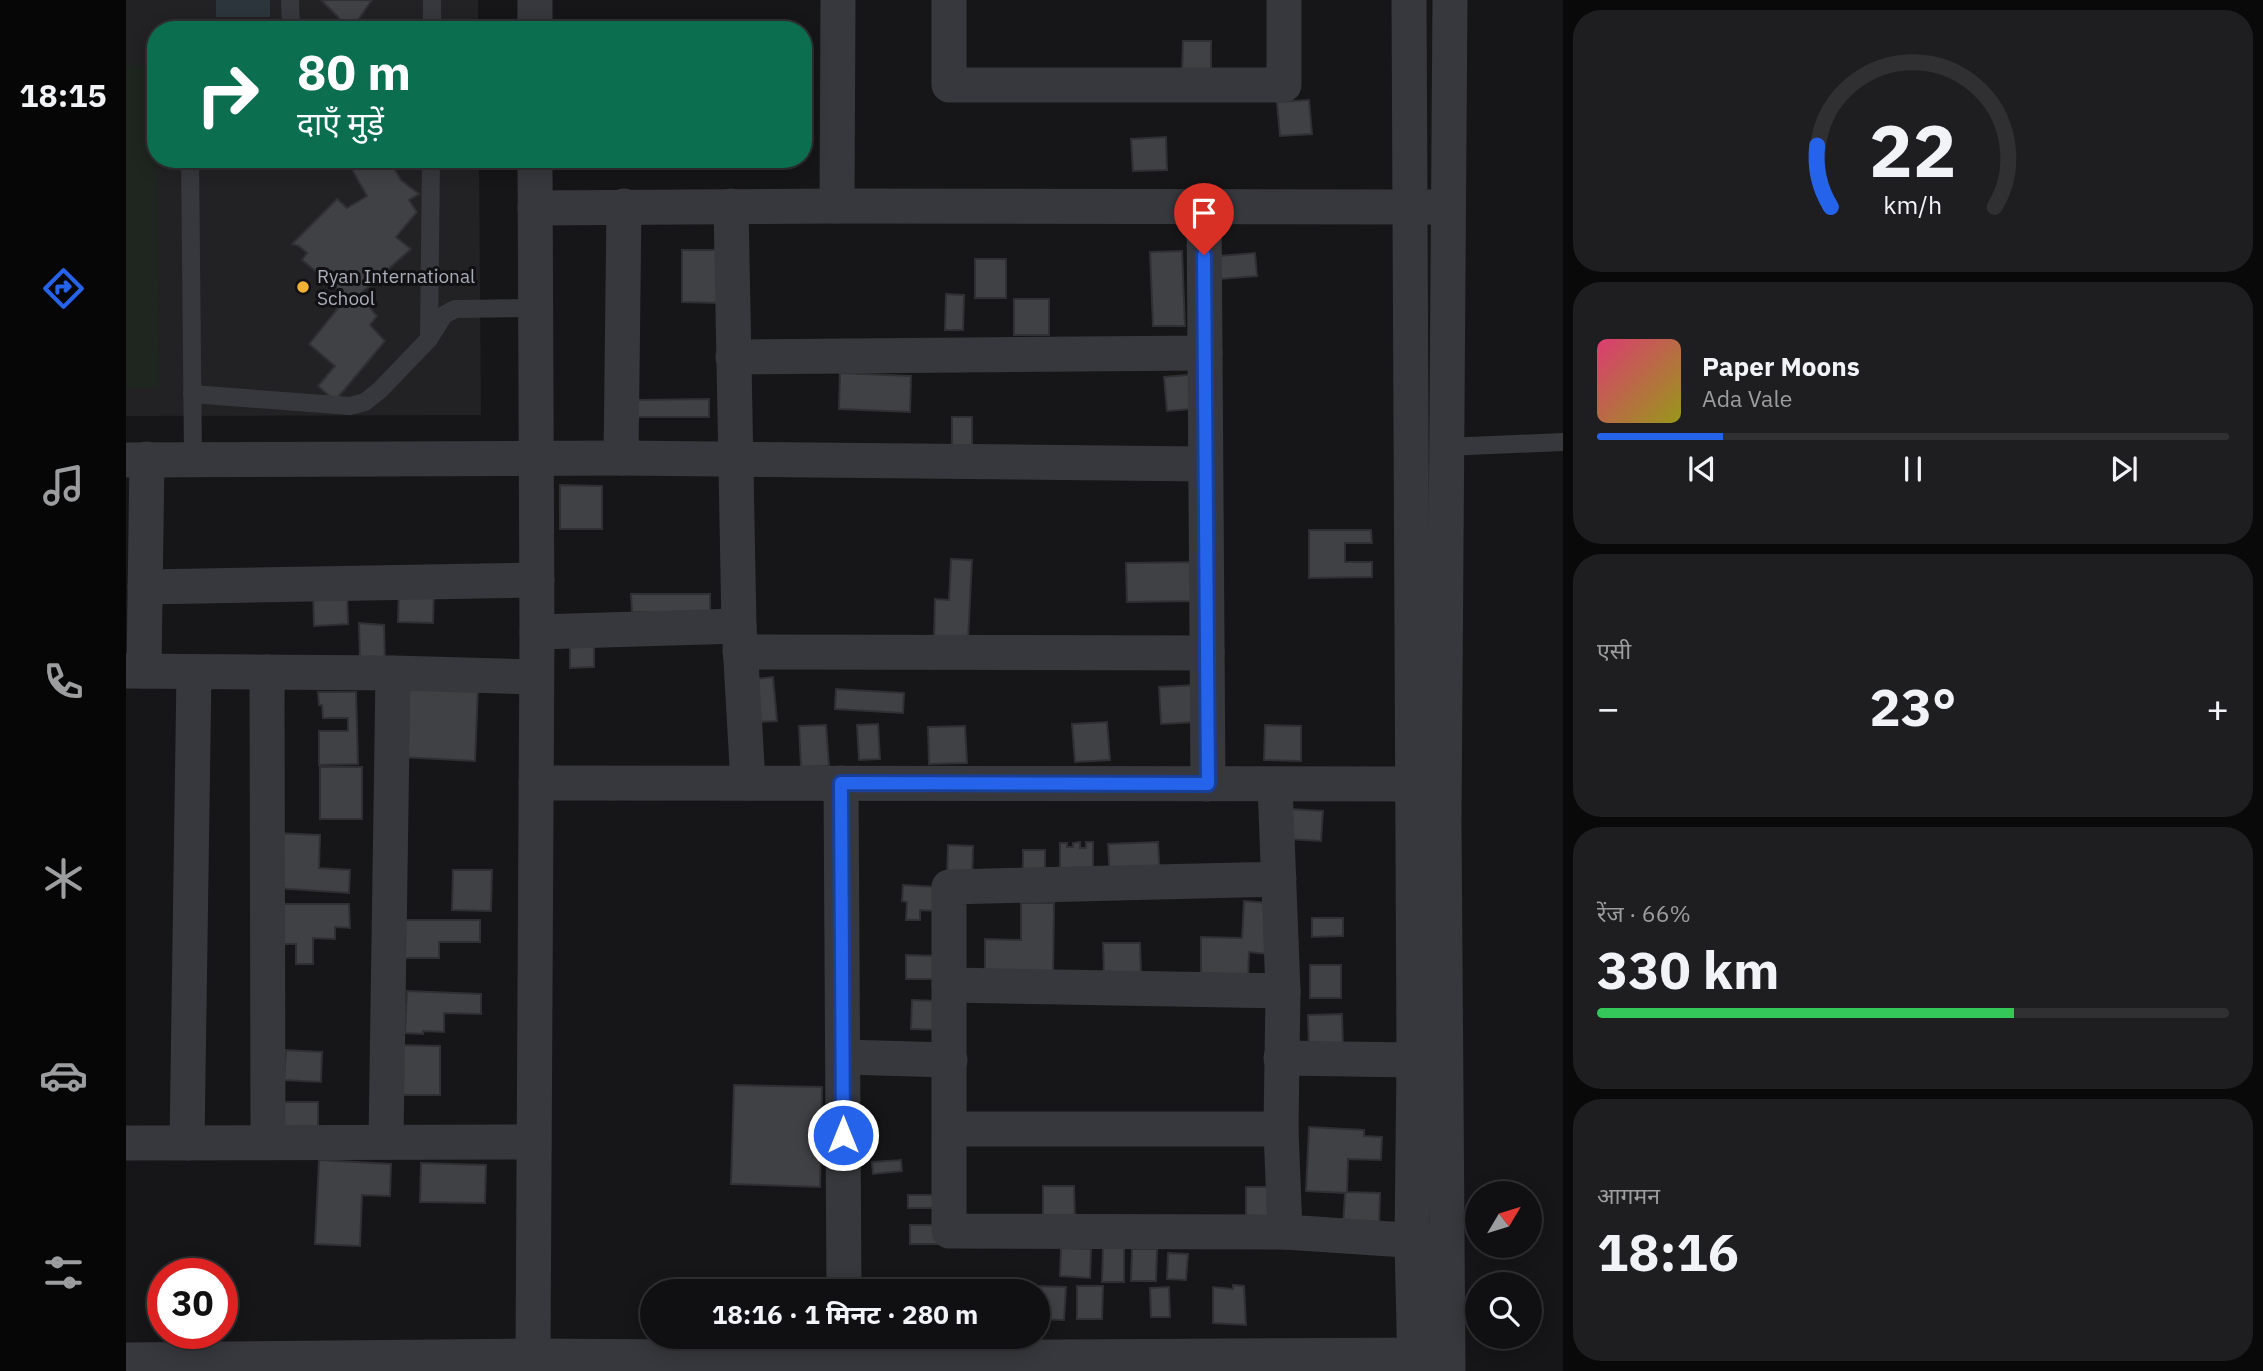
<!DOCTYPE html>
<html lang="hi">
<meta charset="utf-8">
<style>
body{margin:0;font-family:"IBM Plex Sans","Noto Sans Devanagari",sans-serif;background:#1e1e20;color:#f1f3f6;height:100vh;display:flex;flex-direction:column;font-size:26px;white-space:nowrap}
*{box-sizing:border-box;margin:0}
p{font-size:23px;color:#9c9d9f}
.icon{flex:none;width:38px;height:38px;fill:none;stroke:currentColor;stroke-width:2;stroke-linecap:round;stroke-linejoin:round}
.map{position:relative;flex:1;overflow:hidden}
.drawer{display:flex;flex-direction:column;gap:10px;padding:10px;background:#09090a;width:700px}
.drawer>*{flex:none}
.banner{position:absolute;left:21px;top:21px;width:665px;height:147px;border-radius:28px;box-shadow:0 4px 18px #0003,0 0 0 2px #303032;background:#0b6e4f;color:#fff;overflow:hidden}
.needle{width:46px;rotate:52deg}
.fabs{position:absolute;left:1339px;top:1181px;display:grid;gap:14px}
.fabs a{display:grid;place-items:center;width:77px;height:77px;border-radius:50%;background:#101012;box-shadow:0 4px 18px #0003,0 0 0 2px #303032;font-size:35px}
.speed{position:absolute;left:21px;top:1258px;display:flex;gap:14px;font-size:35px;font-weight:700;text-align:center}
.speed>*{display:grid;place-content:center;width:91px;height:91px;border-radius:50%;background:#101012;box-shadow:0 4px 18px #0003,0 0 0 2px #303032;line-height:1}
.speed .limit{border:10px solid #d22;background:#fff;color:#111}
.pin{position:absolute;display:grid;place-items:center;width:60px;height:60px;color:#fff;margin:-72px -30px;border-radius:50% 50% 50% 0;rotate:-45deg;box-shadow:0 0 7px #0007}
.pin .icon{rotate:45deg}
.me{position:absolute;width:77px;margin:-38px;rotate:0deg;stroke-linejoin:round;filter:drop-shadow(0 0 5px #0008)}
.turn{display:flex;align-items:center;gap:24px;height:147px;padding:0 35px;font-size:32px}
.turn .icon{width:91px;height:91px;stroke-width:2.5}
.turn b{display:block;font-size:49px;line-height:60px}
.big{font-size:52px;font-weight:700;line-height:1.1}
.drawer .tile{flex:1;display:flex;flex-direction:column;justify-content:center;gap:10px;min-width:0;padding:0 24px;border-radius:28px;background:#1e1e20}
.drawer .dial{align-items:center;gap:0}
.dial svg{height:182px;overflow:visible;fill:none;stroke:#303032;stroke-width:7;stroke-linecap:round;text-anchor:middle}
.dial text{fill:#f1f3f6;stroke:none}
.song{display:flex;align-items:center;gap:21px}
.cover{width:84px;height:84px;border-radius:10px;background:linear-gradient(135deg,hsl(340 70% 55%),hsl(60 70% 35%))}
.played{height:7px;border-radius:4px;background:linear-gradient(90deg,#2563eb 20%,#303032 20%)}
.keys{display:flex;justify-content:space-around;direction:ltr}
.heat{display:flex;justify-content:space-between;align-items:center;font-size:38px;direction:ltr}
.charge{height:10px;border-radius:5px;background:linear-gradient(90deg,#34c759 66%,#303032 0)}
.trip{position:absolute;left:514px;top:1279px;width:410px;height:70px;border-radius:35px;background:#101012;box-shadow:0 4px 18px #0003,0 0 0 2px #303032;font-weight:700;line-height:70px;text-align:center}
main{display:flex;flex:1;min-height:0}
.tabs{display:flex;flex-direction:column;width:126px;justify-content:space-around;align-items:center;background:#060607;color:#9c9d9f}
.tabs .icon{width:49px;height:49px}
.tabs .current{color:#2563eb}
.tabs b{font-size:32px;color:#f1f3f6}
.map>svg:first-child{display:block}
</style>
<main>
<nav class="tabs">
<b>18:15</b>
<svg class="icon current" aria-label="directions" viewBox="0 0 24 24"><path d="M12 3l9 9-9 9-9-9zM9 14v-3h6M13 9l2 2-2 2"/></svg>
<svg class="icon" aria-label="music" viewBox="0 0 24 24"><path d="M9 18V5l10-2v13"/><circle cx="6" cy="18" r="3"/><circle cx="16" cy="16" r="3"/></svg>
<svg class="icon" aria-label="phone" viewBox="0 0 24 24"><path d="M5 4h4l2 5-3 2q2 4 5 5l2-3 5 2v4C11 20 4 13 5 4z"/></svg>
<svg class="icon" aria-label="climate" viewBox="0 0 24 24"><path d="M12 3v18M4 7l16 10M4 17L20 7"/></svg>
<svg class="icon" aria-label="car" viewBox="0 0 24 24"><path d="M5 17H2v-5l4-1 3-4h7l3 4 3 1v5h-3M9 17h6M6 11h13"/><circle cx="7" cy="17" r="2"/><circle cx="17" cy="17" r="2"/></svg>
<svg class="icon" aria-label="filters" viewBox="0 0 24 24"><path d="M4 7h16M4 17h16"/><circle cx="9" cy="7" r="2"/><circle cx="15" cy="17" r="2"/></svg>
</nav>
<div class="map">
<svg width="1437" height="1371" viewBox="0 0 1437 1371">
<rect width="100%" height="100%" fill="#161618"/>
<!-- built -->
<polygon fill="#222225" points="0,0 352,0 352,30 30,30 30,159 353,159 355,415 0,416"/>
<!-- green -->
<polygon fill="#1e261f" points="0,65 30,65 33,388 0,388"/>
<!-- water -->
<rect fill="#2c353c" x="90" y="0" width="54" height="17"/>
<!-- building -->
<g fill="#404145" stroke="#303034" stroke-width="2">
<polygon points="195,0 246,0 230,23 235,30 206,30 215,20"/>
<polygon points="1057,41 1085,41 1085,73 1056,73"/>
<polygon points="1183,100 1186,134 1154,136 1151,102"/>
<polygon points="1040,137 1041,170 1007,171 1005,139"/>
<polygon points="223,159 267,159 269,170 275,180 293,194 283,200 291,212 270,237 285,249 233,295 251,316 244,325 259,341 209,401 192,386 209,366 183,344 221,297 176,260 181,253 173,246 166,244 211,199 221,208 241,196 225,168"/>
<polygon points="556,250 591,250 592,303 556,302"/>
<polygon points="1056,251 1059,326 1027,326 1024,252"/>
<polygon points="1129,253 1131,276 1095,279 1093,256"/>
<rect x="849" y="259" width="31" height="39"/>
<polygon points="820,294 838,295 837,330 819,330"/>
<rect x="888" y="299" width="35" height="36"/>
<polygon points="714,373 785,376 784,412 713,409"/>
<polygon points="1073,374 1076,408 1041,411 1038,377"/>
<polygon points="583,399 583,417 510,417 510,400"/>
<polygon points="826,417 846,417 846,455 826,454"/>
<polygon points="434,485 476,486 476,529 434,529"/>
<polygon points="1183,530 1245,530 1246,543 1219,543 1219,562 1246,562 1246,577 1183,578"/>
<polygon points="825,559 846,560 842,640 808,638 809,599 823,600"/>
<polygon points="1071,562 1072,601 1001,602 1000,563"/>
<polygon points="273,586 308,587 307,623 272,622"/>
<polygon points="221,588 222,624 188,626 187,589"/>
<polygon points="505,594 584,594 584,612 506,612"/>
<polygon points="233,623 258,625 259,662 234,662"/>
<polygon points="444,638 468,638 468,667 444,668"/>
<polygon points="647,677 651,721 633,722 629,679"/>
<polygon points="276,684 352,688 349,761 274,757"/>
<polygon points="1069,685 1071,722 1035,724 1033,687"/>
<polygon points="710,689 778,693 777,713 709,709"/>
<polygon points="192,692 230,692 232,764 193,765 193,731 222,731 222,718 197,718 196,705 193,705"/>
<polygon points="981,722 984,760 949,762 946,724"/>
<polygon points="752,724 754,759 733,760 731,725"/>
<polygon points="700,725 703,766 675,767 673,726"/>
<polygon points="1139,725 1175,726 1175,761 1138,760"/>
<polygon points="839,726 841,763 803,764 802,727"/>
<rect x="194" y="767" width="42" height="52"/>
<polygon points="1164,809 1197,811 1195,841 1162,839"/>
<polygon points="151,833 194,835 193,868 224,870 223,893 149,888"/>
<polygon points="954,842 954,848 960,848 960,842 967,842 967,876 934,876 934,843 941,843 941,847 947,847 947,843"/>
<polygon points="1032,842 1034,878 984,879 982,844"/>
<polygon points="822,845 847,846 846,879 821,878"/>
<polygon points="897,850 919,850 919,884 897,883"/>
<polygon points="327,870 366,870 365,911 326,910"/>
<polygon points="777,885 810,887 809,911 794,910 794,920 780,920 781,902 776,901"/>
<polygon points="1118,901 1144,903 1141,954 1123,952 1122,979 1075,976 1075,937 1116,938"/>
<polygon points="895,903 928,903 927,978 859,978 859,939 895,940"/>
<polygon points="151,904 223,904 224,928 209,927 209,939 187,938 187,964 170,964 170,944 151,944"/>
<polygon points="1186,918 1217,918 1217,936 1186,937"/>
<polygon points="277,920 354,920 354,942 313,942 313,958 277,958"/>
<polygon points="977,943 1014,943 1015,975 978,975"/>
<polygon points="780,955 811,956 811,979 780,979"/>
<rect x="1184" y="965" width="31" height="33"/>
<polygon points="281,991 355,994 355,1014 318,1013 318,1032 297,1031 297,1034 279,1033"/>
<polygon points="786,1000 818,1001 817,1030 785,1029"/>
<polygon points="1216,1014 1217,1050 1183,1051 1182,1015"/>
<polygon points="273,1045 314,1046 314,1095 273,1095"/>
<polygon points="160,1050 196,1052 195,1082 158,1080"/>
<polygon points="608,1085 696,1087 694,1187 605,1184"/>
<polygon points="155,1102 192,1102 192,1136 156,1136"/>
<polygon points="1183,1127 1238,1130 1238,1136 1256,1137 1255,1160 1222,1159 1221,1192 1254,1193 1253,1227 1217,1226 1219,1193 1180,1191"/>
<polygon points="193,1160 265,1164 264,1196 236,1195 234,1246 189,1244"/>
<polygon points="775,1160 776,1171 747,1174 746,1162"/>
<polygon points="295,1163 360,1165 359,1203 294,1202"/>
<polygon points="917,1186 948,1186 949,1220 917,1220"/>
<rect x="1120" y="1187" width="30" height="34"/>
<rect x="782" y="1195" width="34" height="13"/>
<rect x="784" y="1225" width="34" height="19"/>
<polygon points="935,1248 965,1249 964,1278 934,1276"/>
<polygon points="977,1248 998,1248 998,1282 976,1282"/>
<polygon points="1006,1249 1031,1249 1030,1281 1005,1281"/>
<polygon points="1042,1253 1062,1254 1060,1280 1041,1279"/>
<polygon points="874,1284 904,1285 904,1292 874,1292"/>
<polygon points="1107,1285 1118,1286 1120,1325 1087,1323 1087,1287 1107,1289"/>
<polygon points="911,1286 940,1287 938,1320 912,1319"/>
<polygon points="951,1286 977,1286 976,1319 951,1319"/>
<polygon points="1043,1287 1044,1317 1025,1317 1024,1288"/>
</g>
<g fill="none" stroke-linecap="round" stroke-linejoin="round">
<!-- lane -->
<g stroke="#37383d" stroke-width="18">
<polyline points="164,0 165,30"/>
<polyline points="306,30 306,0"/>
<polyline points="64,159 67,459"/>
<polyline points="303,338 305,159"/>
<polyline points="66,394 224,406 239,402 254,390 303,339 318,315 329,309 409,308"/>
<polyline points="1319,447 1437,442"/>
</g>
<!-- street -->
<g stroke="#37383d" stroke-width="35">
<polyline points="823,0 823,85 1158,85 1158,0"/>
<polyline points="1283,0 1288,1060 1286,1242 1289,1371"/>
<polyline points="409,30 409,0"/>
<polyline points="605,206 613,626 622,783"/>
<polyline points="711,206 712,0"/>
<polyline points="1078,206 1082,784"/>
<polyline points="409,208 711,206 1305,207"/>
<polyline points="607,357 1079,353"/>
<polyline points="495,458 498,206"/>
<polyline points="0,460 495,458 1079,464"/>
<polyline points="19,587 411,580"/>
<polyline points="411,632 613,626"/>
<polyline points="614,652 1081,653"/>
<polyline points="0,671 267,673 410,677"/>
<polyline points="18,671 21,459"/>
<polyline points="141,672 142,1142"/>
<polyline points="410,783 1287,784"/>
<polyline points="715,783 718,1292"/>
<polyline points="1149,785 1157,991 1155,1129 1159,1232 823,1231 823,887 1153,879"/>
<polyline points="823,985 1157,991"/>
<polyline points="717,1057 824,1060"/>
<polyline points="1155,1058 1288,1060"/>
<polyline points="825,1129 1155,1129"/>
<polyline points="260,1141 267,673"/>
<polyline points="0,1143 408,1142"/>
<polyline points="61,1143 68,672"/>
<polyline points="1159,1232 1310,1242"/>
<polyline points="407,1356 411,632 409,159"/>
<polyline points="0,1360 407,1356 718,1358 1312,1355"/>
<polyline points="1322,1371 1318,822 1324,0"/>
</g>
</g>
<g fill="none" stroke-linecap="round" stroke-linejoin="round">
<defs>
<polyline id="route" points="717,1135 715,783 1082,784 1078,255"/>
</defs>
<!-- route casing -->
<use href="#route" stroke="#184099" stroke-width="18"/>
<!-- route -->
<use href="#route" stroke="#2563eb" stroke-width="12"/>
</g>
<!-- markers -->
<circle fill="#f2b134" stroke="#111113" stroke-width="2.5" cx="177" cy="287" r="7"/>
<g text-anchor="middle" stroke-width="6" stroke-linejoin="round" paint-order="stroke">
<!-- poi labels -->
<g font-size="19" fill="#a8adb8" stroke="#111113" text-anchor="start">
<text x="191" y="283">Ryan International<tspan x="191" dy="22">School</tspan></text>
</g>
</g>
</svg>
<div class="fabs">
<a><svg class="needle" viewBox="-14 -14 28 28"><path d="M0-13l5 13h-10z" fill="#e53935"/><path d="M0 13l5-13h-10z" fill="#9c9d9f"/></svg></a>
<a><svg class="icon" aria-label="search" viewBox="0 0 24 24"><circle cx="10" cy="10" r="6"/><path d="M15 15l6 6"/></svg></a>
</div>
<div class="speed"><div class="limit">30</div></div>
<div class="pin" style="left:1078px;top:255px;background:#d93025"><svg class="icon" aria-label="arrive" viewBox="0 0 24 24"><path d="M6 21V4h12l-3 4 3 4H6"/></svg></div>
<svg class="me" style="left:717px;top:1135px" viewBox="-20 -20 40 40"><circle r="17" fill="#2563eb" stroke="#fff" stroke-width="3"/><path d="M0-11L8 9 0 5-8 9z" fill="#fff"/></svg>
<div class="trip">18:16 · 1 मिनट · 280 m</div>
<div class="banner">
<div class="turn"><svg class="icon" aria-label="right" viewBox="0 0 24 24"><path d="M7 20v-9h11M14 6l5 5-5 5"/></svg><div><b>80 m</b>दाएँ मुड़ें</div></div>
</div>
</div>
<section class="drawer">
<div class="tile dial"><svg viewBox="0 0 100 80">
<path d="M14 69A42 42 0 1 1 86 69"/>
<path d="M14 69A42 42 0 0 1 8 42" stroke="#2563eb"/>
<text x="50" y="56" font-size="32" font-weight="700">22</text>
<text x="50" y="72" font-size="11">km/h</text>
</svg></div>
<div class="tile">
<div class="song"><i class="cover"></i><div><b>Paper Moons</b><p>Ada Vale</p></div></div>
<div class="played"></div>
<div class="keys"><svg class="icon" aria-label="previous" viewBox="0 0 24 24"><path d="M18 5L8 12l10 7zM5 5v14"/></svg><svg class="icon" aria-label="pause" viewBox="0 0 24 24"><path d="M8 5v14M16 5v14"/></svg><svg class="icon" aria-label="next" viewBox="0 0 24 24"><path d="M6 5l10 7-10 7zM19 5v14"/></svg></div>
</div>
<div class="tile"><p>एसी</p>
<div class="heat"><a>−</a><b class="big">23°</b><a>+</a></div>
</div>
<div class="tile"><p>रेंज · 66%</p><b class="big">330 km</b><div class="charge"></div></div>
<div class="tile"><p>आगमन</p><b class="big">18:16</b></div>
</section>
</main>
